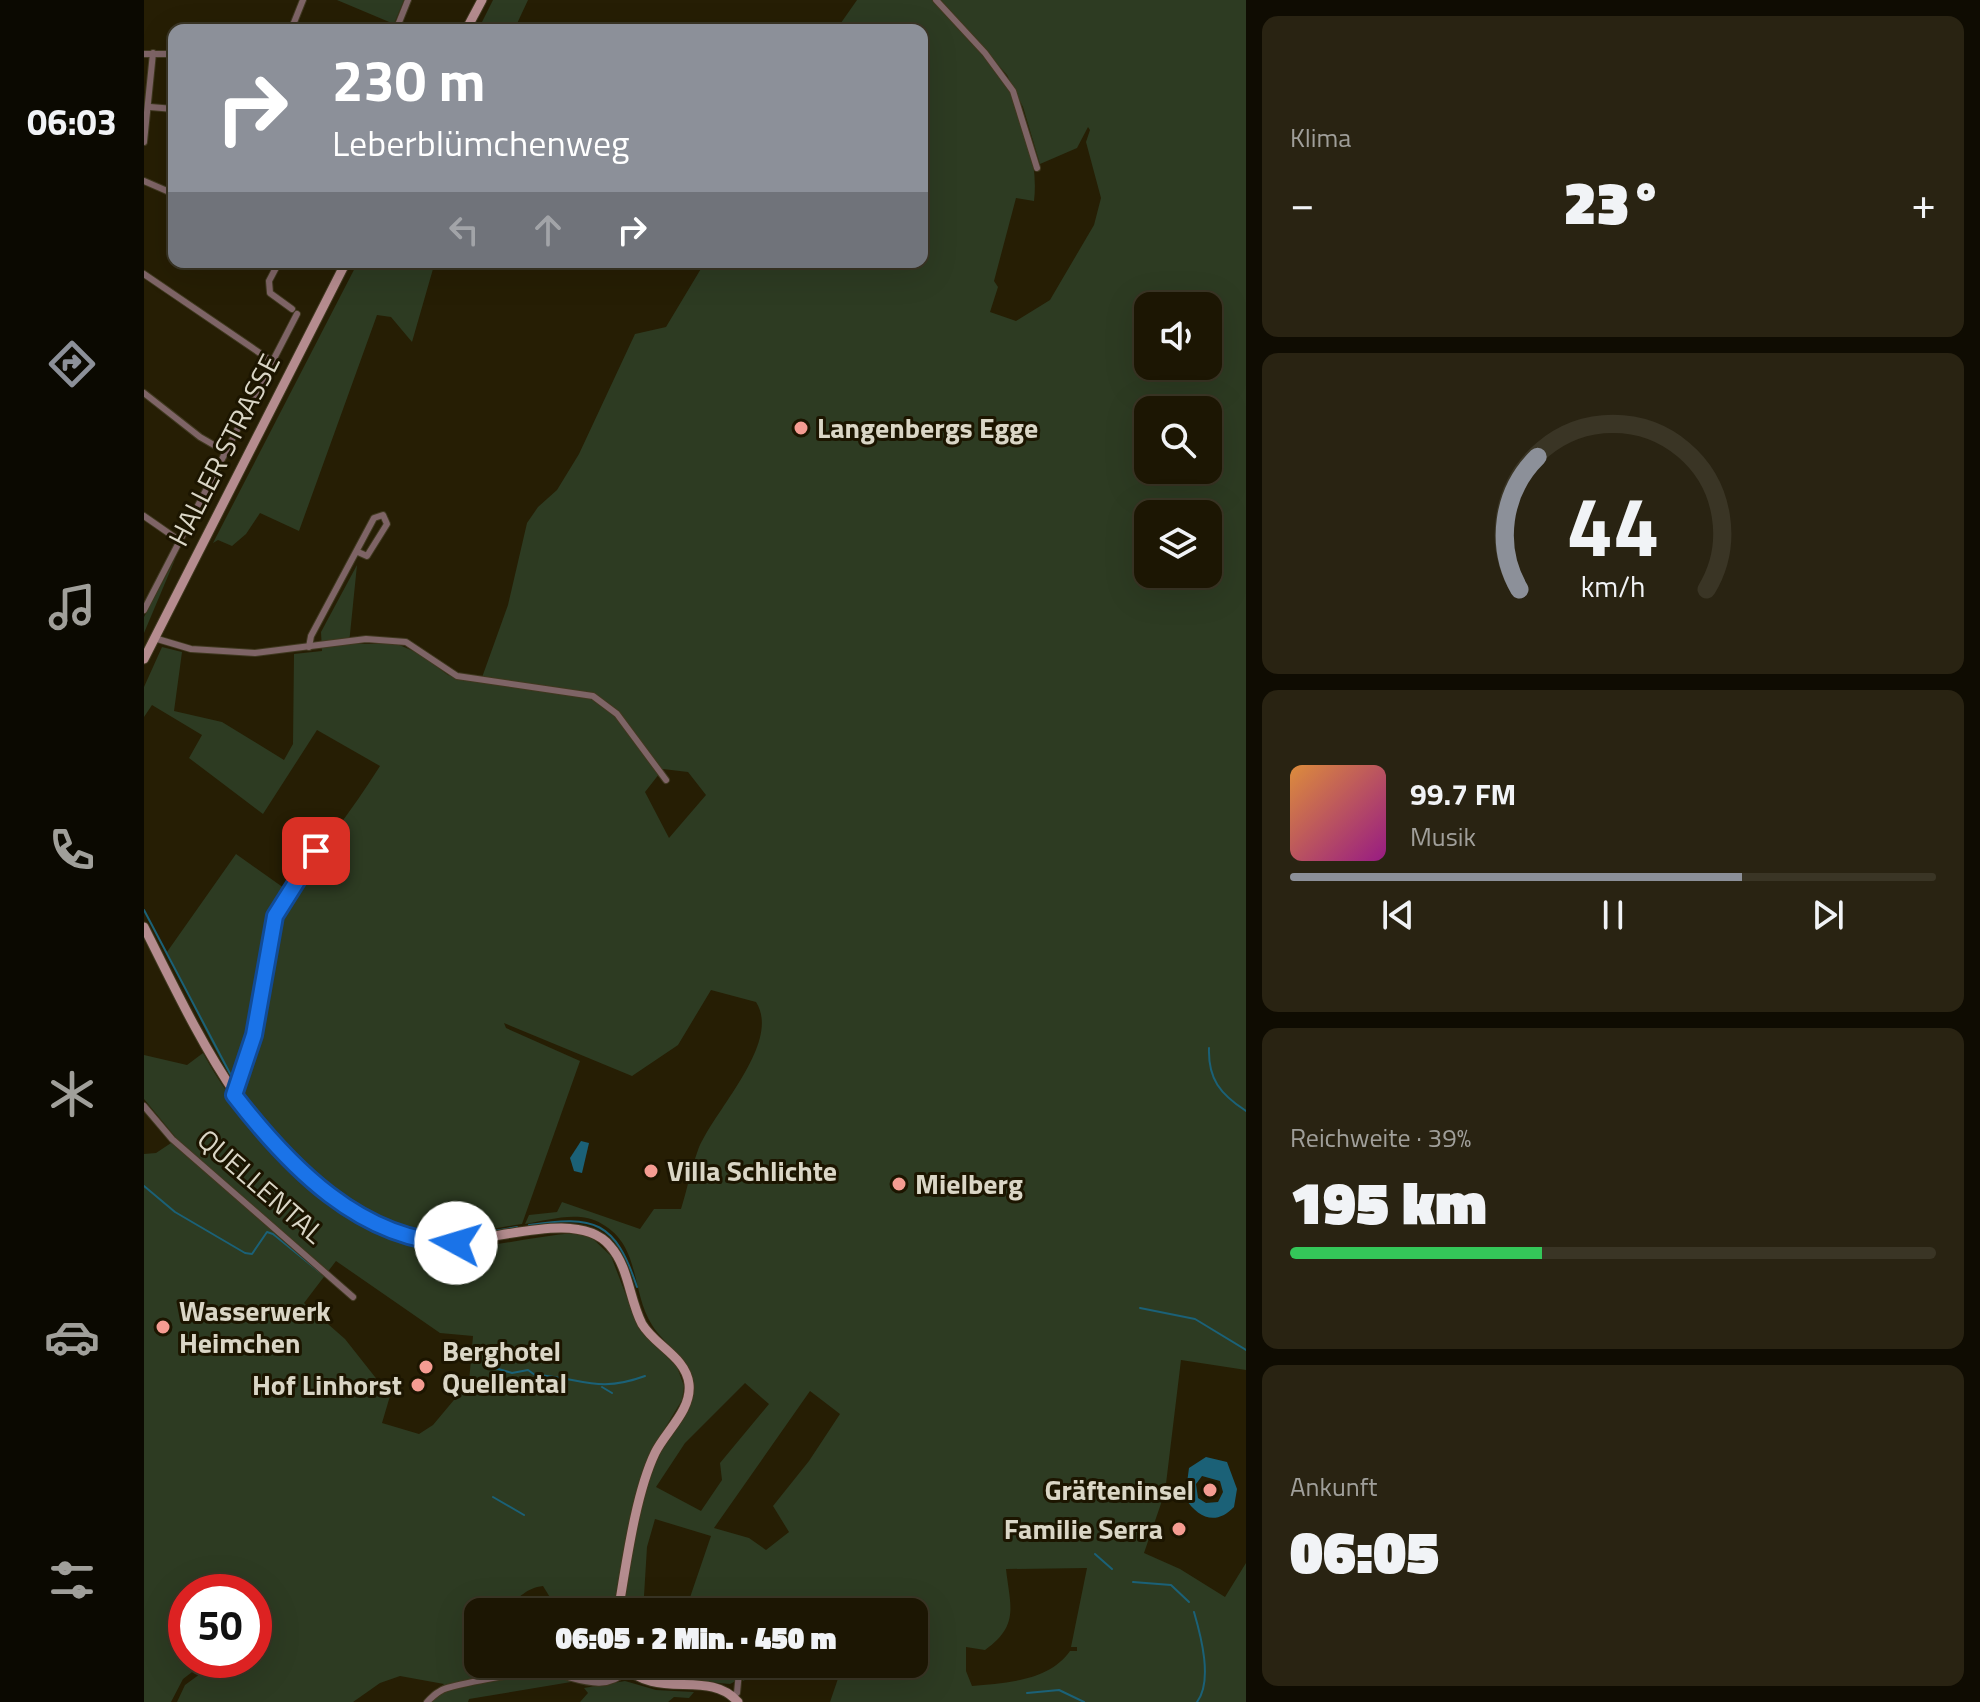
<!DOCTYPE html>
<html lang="de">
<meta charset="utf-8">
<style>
body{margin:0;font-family:"Titillium Web",sans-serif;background:#292312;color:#f1f3f6;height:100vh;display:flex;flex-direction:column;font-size:30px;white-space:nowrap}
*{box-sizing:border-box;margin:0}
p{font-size:26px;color:#a09f9a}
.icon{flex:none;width:44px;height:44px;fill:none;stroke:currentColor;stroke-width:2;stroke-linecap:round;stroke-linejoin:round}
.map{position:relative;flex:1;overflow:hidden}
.sheet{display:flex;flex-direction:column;gap:16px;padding:16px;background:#0f0c02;width:734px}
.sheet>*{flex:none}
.top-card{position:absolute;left:24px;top:24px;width:760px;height:244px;border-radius:16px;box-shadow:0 8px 32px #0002,0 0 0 2px #3a3525;background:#8c9099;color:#fff;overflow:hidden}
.buttons{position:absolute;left:990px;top:292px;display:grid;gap:16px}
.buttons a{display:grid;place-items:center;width:88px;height:88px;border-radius:16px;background:#1c1603;box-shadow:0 8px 32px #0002,0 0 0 2px #3a3525;font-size:40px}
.speed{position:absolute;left:24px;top:1574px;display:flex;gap:16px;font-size:40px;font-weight:700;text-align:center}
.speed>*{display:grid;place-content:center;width:104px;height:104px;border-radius:50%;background:#1c1603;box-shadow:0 8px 32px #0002,0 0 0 2px #3a3525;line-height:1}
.speed .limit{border:12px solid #d22;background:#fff;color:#111}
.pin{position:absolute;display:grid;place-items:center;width:68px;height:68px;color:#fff;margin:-34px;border-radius:16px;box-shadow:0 4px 12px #0006}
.me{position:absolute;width:88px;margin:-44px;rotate:276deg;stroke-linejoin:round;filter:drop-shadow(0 0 6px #0008)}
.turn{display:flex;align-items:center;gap:28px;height:168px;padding:0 32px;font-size:36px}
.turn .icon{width:104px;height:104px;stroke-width:2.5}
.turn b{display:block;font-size:56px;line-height:68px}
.lanes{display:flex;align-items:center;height:76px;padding:0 32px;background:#0003;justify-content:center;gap:40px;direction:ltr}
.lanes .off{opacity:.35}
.big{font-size:60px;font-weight:800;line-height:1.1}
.sheet .card{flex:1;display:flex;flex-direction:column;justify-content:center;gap:12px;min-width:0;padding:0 28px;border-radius:16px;background:#292312}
.sheet .dial{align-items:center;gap:0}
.dial svg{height:208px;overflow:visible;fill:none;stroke:#3a3525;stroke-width:7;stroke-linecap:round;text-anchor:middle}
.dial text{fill:#f1f3f6;stroke:none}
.song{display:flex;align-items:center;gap:24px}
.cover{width:96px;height:96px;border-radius:12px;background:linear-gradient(135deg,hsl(30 70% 55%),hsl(310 70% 35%))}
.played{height:8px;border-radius:4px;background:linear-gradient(90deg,#8c9099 70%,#3a3525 70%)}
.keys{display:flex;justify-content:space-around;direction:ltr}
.heat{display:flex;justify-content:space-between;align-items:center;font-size:44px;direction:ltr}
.charge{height:12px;border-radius:6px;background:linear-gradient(90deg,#34c759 39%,#3a3525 0)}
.trip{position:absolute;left:320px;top:1598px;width:464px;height:80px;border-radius:16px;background:#1c1603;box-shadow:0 8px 32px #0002,0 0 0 2px #3a3525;font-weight:800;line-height:80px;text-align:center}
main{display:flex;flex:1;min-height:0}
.tabs{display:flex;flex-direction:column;width:144px;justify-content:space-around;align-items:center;background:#0b0901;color:#a09f9a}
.tabs .icon{width:56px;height:56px}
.tabs .on{color:#8c9099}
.tabs b{font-size:36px;color:#f1f3f6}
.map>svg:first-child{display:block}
</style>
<main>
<nav class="tabs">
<b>06:03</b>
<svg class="icon on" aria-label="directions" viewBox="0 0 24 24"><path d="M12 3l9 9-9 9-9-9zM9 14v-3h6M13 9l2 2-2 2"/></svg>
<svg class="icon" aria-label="music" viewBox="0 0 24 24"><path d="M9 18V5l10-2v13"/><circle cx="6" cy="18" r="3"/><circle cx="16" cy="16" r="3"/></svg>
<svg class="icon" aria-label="phone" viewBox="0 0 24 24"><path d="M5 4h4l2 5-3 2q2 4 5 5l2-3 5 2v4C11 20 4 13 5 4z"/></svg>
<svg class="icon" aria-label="climate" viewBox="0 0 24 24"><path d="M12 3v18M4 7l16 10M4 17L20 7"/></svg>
<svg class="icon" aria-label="car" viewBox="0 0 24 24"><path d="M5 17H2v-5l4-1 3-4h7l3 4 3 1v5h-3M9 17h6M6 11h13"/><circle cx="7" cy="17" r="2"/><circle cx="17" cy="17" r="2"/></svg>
<svg class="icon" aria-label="filters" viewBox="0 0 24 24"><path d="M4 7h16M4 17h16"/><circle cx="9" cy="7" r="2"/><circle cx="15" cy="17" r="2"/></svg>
</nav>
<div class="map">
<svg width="1102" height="1702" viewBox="0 0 1102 1702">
<rect width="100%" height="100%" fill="#261e04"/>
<!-- green -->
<g fill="#2d3b22" fill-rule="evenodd">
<polygon points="193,0 260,0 250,24"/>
<polygon points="349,0 384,0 370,30 334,30"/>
<path d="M713,0H788L859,78C878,114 895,160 890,201L872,198L850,281L854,287L846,312L872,321L906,300L950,225L957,198L942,142L946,130L944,127L933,148L896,164L879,107L863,75L797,0H1102V1370L1037,1360L1021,1492L1000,1553L1036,1569L1081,1597L1102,1563V1702H686L699,1664H770V1612H541L567,1536L511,1519L503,1547L499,1612H478C488,1562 493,1505 513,1458C523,1437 545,1419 549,1395C555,1363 522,1348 508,1325C487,1292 497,1246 458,1224C435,1210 406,1220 381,1224L385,1215L413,1212L418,1202L496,1229L510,1209H537C543,1190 547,1169 554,1150C570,1110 638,1043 612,1002L567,990L534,1045L488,1076L360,1023L362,1028L436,1061L378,1224C349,1228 316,1237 286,1234C216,1225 138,1148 98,1093C71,1056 45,994 23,952L92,854L147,893C176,850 208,811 236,766L173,730L119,814L45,758L58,735L8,705L0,717V687L18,647L38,652L30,711L78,722L140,760L149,744L150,654L178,651L177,632L213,565L205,644H253L274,653L304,675L336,683L364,605L383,523L394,507L413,490L435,454L491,334L522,327L561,262H778V30H692ZM1004,306H1064V366H1004ZM1004,410H1064V470H1004ZM1004,514H1064V574H1004ZM519,769L544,772L562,795L525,838L501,792ZM601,1383L625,1404L576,1463L578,1480L557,1511L512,1487L541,1443ZM666,1391L696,1414L665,1461L629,1506L645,1532L622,1550L605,1538L570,1528ZM943,1568L927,1647H933V1651H926C905,1681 862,1683 828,1686L822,1671V1647L841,1650C876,1625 866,1606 862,1569Z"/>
<polygon points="214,262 291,262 268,342 247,317 233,315 155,531 116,513 102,534 88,546 74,540 69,543"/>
<polygon points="32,557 0,633 0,617"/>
<path d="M59,1053C101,1130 198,1241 292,1248C338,1251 386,1236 432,1233L448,1238L467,1256L495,1329L533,1367L540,1386L538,1400L506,1453L496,1483L468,1612H415L399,1586C380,1588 375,1601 358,1607L342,1597L334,1612V1664H341L345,1679L393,1669L472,1664L469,1675L325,1699L324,1702H279L300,1684L256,1676L236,1683L209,1702H33L41,1685L56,1674L52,1669L39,1679L27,1702H0V1154L12,1153L33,1139L0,1099V1055L43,1065ZM192,1261L296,1333L329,1336L325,1382L289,1425L275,1434L238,1423L246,1396L201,1339L160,1303ZM42,1592H110V1660H42Z"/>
<polygon points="486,1664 598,1664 597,1667 591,1667 592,1681 586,1684 503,1677"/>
<polygon points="630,1664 674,1664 612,1674 599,1681 598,1674"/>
<polygon points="481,1681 512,1690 550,1692 545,1698 530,1697 524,1702 436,1702 444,1693 440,1688"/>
</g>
<!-- water -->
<g fill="#1b6177" fill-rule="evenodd">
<polygon points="437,1141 445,1143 438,1173 430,1171 426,1158"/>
<path d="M1062,1457L1083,1462L1093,1489L1090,1507C1072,1526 1054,1518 1041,1498L1045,1468ZM1058,1476L1076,1481L1079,1492L1074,1502L1062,1503L1054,1498L1052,1484Z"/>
</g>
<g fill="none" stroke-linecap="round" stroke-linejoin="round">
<!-- stream -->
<g stroke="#1b6177" stroke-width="2">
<polyline points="0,910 91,1083"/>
<path d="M1065,1048C1064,1079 1076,1094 1102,1111"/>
<path d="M100,1098C147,1157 212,1228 293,1236C319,1238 347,1231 373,1227"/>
<polyline points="0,1186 31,1212 101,1253 108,1254 123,1232 129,1234 177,1273"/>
<path d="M385,1225C451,1215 471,1221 493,1287"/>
<polyline points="996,1308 1051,1319 1102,1350"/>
<path d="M351,1368L368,1373L384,1370L391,1375C437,1377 452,1394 501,1376"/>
<polyline points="458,1387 468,1393"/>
<polyline points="349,1497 380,1515"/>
<polyline points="951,1554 968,1569"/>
<polyline points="989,1582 1027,1585 1045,1602"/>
<path d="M1050,1612C1057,1636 1069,1681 1053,1702"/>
<polyline points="883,1693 915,1690 940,1702"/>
</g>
<defs>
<g id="street">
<polyline points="792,0 841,53 869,91 893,168"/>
<polyline points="147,30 159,0"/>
<polyline points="252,30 264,0"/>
<polyline points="0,54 30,54"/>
<polyline points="6,107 30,109"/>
<polyline points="0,142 9,53"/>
<polyline points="0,181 30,194"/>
<polyline points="135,262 125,281 126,293 148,309"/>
<polyline points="0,274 129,362"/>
<polyline points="0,393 56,437 82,452"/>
<polyline points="0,516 36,541"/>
<polyline points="0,610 153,314"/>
<polyline points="10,638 47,649 111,653 222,639 262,642 313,676 449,696 473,714 522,780"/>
<polyline points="165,647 167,636 230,518 239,515 243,524 223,556 214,552"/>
<polyline points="90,1095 110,1035 131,916 172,851"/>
<polyline points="0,1106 28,1139 209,1297"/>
<polyline points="588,1696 593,1693 595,1672"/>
<path d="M283,1702C289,1696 295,1690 303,1688C320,1683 386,1670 402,1672C432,1676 458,1695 484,1670"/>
</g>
<g id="secondary">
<polyline points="322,30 338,0"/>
<polyline points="0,659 202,262"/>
<path d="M0,927C53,1032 103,1146 208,1209C234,1225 262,1240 292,1242C340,1246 433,1206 466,1246C485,1267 485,1299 498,1324C511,1346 542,1357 545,1384C548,1410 521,1432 511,1453C491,1495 482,1566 474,1612"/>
<path d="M478,1664C513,1702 564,1668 594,1702"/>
</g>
</defs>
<!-- street casing -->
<use href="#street" stroke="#3f381f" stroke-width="8"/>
<!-- secondary casing -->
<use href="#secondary" stroke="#3f381f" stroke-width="11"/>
<!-- street -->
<use href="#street" stroke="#7e6466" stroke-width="6"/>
<!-- secondary -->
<use href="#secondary" stroke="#b58c8f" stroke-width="9"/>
</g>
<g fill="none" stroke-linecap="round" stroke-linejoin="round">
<defs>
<path id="route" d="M172,851L131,916L110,1035L90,1095C144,1165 217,1242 312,1243"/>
</defs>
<!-- route casing -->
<use href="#route" stroke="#114b97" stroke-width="20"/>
<!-- route -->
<use href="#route" stroke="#1a73e8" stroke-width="14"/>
</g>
<!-- markers -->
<g fill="#f59c92" stroke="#1c1500" stroke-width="3">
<circle cx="657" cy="428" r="8"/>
<circle cx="507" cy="1171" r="8"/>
<circle cx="755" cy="1184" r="8"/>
<circle cx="19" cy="1327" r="8"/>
<circle cx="282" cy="1367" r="8"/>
<circle cx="274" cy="1385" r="8"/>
<circle cx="1066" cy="1490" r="8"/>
<circle cx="1035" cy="1529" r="8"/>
</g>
<g text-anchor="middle" stroke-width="6" stroke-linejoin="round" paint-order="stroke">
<!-- poi labels -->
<g font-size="28" font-weight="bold" fill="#dad6c6" stroke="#1c1500" text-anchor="start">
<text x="673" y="438">Langenbergs Egge</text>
<text x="523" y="1181">Villa Schlichte</text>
<text x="771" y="1194">Mielberg</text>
<text x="35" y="1321">Wasserwerk<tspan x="35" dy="32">Heimchen</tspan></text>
<text x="298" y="1361">Berghotel<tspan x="298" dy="32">Quellental</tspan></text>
<text x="258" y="1395" text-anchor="end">Hof Linhorst</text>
<text x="1050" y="1500" text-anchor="end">Gräfteninsel</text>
<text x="1019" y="1539" text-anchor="end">Familie Serra</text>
</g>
<!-- street labels -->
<g font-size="28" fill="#dad6c6" stroke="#1c1500">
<text transform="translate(80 450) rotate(-63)" y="10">HALLER STRASSE</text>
<text transform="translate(117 1186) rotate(41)" y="10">QUELLENTAL</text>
</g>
</g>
</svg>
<div class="buttons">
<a><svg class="icon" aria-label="sound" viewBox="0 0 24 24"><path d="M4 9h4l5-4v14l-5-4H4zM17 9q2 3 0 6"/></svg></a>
<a><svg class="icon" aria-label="search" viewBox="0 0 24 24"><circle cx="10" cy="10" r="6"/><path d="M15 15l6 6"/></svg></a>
<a><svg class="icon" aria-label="layers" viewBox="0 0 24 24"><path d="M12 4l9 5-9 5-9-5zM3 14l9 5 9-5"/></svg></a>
</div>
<div class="speed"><div class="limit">50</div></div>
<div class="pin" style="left:172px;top:851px;background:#d93025"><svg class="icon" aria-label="arrive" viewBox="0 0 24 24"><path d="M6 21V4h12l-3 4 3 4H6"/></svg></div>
<svg class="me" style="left:312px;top:1243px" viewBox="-20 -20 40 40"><circle r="19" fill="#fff"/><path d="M0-13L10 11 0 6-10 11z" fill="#1a73e8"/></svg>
<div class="trip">06:05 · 2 Min. · 450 m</div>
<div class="top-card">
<div class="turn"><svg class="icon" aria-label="right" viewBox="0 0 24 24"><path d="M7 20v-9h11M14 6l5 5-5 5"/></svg><div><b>230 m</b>Leberblümchenweg</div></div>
<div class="lanes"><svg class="icon off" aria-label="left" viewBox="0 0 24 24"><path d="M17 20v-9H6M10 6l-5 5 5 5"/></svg><svg class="icon off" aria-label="ahead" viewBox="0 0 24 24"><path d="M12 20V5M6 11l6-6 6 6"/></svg><svg class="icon" aria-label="right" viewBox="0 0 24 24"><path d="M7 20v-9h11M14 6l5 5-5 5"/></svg></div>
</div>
</div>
<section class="sheet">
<div class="card"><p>Klima</p>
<div class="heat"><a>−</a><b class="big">23°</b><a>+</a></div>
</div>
<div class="card dial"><svg viewBox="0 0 100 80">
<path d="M14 69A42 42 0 1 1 86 69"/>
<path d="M14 69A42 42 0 0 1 21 18" stroke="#8c9099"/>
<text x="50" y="56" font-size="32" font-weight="700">44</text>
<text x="50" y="72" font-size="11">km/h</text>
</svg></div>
<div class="card">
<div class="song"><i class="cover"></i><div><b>99.7 FM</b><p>Musik</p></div></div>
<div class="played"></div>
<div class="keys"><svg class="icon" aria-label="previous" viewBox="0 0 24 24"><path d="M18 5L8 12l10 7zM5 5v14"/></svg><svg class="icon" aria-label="pause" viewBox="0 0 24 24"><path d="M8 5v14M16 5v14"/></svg><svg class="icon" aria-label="next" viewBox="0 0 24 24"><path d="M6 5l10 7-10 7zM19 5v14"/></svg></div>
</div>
<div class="card"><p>Reichweite · 39%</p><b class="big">195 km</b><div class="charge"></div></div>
<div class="card"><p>Ankunft</p><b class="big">06:05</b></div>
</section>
</main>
